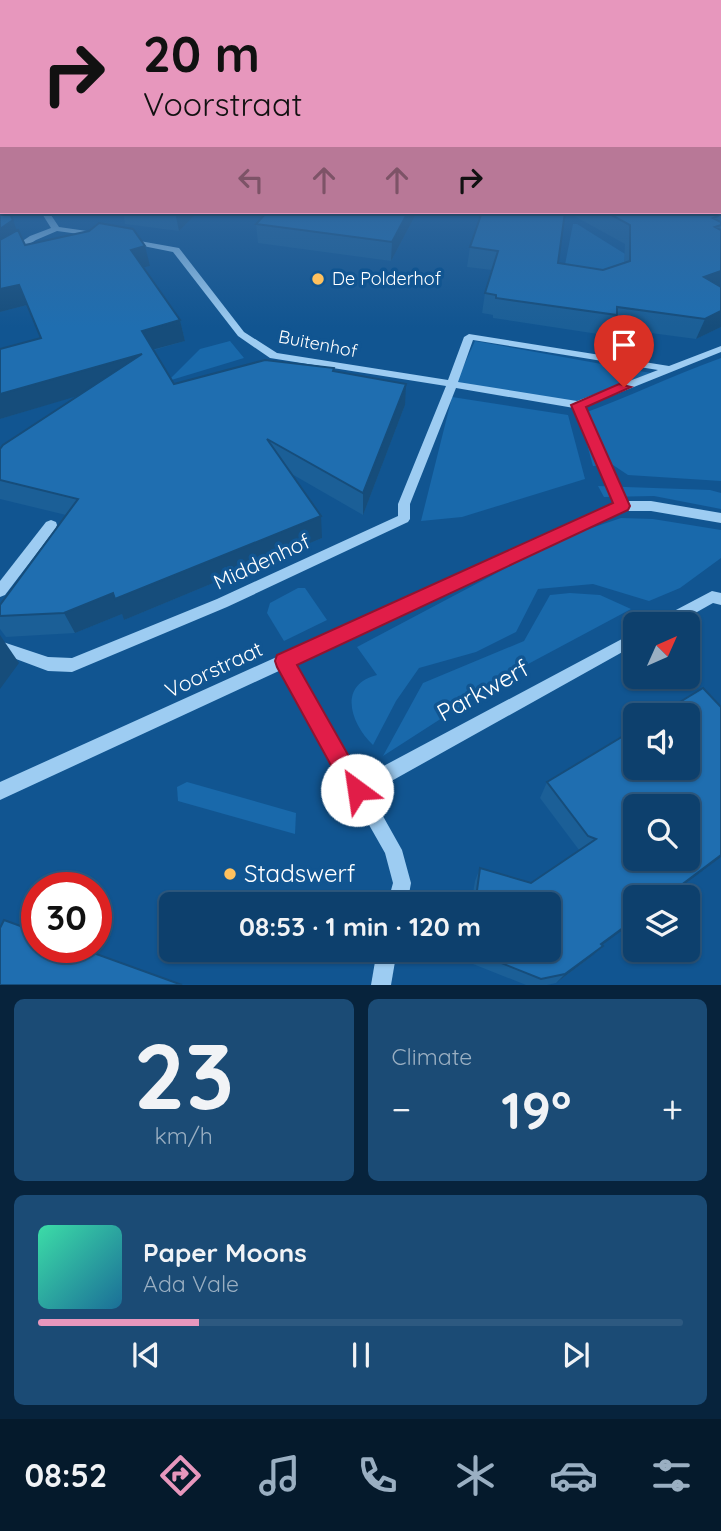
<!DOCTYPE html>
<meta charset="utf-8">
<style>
body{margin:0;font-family:Quicksand,sans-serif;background:#1b4b75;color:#f1f3f6;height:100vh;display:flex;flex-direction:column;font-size:26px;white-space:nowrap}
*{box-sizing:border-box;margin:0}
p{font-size:23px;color:#9aafc2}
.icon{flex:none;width:38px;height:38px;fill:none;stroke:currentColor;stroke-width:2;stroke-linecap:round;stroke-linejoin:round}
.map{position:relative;height:985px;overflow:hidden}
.drawer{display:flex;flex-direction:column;gap:14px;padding:14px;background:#07233c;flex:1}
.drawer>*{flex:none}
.banner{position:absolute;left:0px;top:0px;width:721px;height:214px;box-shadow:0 2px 5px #0004,0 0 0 2px #2d5980;background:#e797bd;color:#111;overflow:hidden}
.needle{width:46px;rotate:45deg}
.controls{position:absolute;left:623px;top:612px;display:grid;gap:14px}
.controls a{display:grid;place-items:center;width:77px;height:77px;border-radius:10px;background:#0d406d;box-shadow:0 2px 5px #0004,0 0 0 2px #2d5980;font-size:35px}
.speed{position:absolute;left:21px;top:872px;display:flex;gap:14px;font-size:35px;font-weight:700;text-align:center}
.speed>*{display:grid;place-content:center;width:91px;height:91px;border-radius:50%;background:#0d406d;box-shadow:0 2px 5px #0004,0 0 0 2px #2d5980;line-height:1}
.speed .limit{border:10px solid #d22;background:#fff;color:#111}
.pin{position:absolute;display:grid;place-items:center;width:60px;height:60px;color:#fff;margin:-72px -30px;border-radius:50% 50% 50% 0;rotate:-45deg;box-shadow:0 0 7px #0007}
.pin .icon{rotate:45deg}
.me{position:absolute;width:77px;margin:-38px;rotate:329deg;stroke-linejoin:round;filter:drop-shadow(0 0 5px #0008)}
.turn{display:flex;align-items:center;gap:24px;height:147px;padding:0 28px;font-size:32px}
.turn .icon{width:91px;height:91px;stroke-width:2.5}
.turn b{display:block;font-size:49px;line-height:60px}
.lanes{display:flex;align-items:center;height:66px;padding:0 28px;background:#0003;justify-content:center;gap:35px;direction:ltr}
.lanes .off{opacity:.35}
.big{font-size:52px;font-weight:800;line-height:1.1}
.drawer .card{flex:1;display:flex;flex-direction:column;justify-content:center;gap:10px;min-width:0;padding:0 24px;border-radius:10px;background:#1b4b75}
.drawer .dial{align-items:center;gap:0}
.dial b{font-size:91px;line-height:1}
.song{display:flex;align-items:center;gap:21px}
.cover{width:84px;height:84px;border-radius:10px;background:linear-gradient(135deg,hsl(160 70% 55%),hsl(200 70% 35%))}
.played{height:7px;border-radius:4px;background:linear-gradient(90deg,#e797bd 25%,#2d5980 25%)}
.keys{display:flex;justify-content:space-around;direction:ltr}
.heat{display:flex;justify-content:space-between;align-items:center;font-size:38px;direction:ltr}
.drawer .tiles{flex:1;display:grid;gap:14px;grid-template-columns:1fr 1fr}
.card:last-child{grid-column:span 2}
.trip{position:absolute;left:159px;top:892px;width:402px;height:70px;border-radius:10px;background:#0d406d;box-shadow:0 2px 5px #0004,0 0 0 2px #2d5980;font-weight:800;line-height:70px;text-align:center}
.tabs{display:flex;height:112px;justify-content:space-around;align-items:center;background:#051a2c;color:#9aafc2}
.tabs .icon{width:49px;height:49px}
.tabs .current{color:#e797bd}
.tabs b{font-size:32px;color:#f1f3f6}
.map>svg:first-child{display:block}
</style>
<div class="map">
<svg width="721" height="985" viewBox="0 0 721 985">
<rect width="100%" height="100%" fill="#115591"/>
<!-- green -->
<g fill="#1969ab">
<polygon points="573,224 577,224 670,282 562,280"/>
<polygon points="230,341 244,358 168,381 200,349"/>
<polygon points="475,341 651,373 572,403 454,387"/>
<path d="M721,358V481L628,475L613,465L593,466L579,415C627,398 673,375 721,358Z"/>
<polygon points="452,397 568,415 585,479 462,517 421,521"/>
<polygon points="598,486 710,490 721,493 721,509 654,496 604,497"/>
<path d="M621,518L653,519L721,530V558L680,588L649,601L593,584L538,589L516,632L476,652L419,668L396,701L373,745C351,724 337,685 377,675L357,647L565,537Z"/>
<polygon points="298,588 305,588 327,620 284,641 267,613 270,603"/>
<polygon points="570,593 600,595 631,609 515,671 383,756 423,683 524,641 550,595"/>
<polygon points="187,782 296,813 295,834 178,801 177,787"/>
</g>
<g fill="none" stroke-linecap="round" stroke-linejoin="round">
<!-- minor -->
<g fill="#9dccf2" fill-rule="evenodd">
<polygon points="41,212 49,212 59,227 101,233 105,235 101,237 57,231 36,240 0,262 0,256 30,236 51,228"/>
<path d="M123,238L179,248L244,332L277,353L448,380L464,337L469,334L669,366L721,346V352L584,407L626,501H651L721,513V523L651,511H624L294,664L361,778L635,632V645L370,793L402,850L411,883L407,905H387L393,883L385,853L281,670L0,800V782L615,504L574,408L456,388L410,504V519L408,522L227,607L72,672L48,671L0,653V641L48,657L72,658L217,599L398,516V504L446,386L270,358L238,336L173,252L123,242ZM473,340L658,370L577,401L458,382Z"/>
<polygon points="51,520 56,522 57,525 56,528 5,595 0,597 0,581 46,522"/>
<polygon points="712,591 721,593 721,605 713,603 674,625 653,625 655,621"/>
<polygon points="377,950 397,950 391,985 371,985"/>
</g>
</g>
<!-- wall -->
<g fill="#1b5f97">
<polygon points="719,189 721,189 721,327 696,339 613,328 611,336 493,318 493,315 482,313 485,293 492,270 467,267 470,247 482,212 558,263 603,270 624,262 625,244 567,212 719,212"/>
<polygon points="0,193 2,197 2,212 17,231 25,245 150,266 144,267 180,320 185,341 154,350 174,384 334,368 335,371 405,405 363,515 290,473 322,538 124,620 122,614 75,633 6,637 0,629 0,605 66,515 0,499 0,449 79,395 0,419 41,338 27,305 0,312"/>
<polygon points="123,212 198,212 179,231 125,224"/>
<polygon points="417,212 391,261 258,243 256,224"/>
<polygon points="635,729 602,945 603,946 592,956 556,983 547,985 526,985 463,960 465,950 550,950 550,905 471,905 475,881 480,868 531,883 579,850 540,798 547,782"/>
</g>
<!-- shaded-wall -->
<g fill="#164d7b">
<polygon points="175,212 198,212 179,231"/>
<polygon points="408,212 417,212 391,261 392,242"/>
<polygon points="13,220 20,239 0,253 0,229"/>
<polygon points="145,246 150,266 136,269 131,250"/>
<polygon points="721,271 721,289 704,277"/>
<polygon points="19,285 27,305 0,312 0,289"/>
<polygon points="721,311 721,327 696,339 705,319"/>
<polygon points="180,320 185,341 148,351 142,331"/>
<polygon points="142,354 148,375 0,419 0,394"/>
<polygon points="406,384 405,405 363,515 363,493"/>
<polygon points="321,516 322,538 124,620 122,614 75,633 64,613 113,593"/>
<polygon points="0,635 19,663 0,689"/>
<polygon points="721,855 721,857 666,898 664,898"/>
<polygon points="635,919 635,921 590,954 601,944"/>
<polygon points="603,946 592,956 556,983 565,974"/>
</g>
<!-- building -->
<g fill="#1f6eb0" stroke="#164d7b" stroke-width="2" fill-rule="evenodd">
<polygon points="719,189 721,189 721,208 719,207"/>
<polygon points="2,204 2,212 9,212 13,220 0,229 0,205"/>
<polygon points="267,212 408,212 392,242 256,224"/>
<polygon points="482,212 565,212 558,263 603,270 630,261 630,225 606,212 709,212 718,216 713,218 721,222 721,225 715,227 721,230 721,271 704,277 721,287 721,311 705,319 617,307 617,315 496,298 496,295 485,293 498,251 470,247"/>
<polygon points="99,223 133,229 145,246 131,250 180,320 142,331 174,384 265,360 334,368 333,371 406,384 363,493 267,439 321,516 115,599 113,593 64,613 0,616 0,605 78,499 0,480 0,449 3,445 142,354 0,394 0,349 41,338 19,285 0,289 0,240 18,230 25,245 89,231"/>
<path d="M703,688L721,707V855L664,898H635V919L601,944L603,946L565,974L541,979L469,950H550V905H475L480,868L531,883L596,839L588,836L547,782L635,729V768H688V716H657ZM635,807H688V859H635Z"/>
<polygon points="4,920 37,932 37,947 77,947 182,985 0,985 0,928"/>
</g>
<!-- sky -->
<linearGradient id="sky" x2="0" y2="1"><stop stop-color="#092f50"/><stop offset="0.58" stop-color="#32689d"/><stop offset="1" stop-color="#32689d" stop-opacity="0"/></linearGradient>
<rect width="721" height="327" fill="url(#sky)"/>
<!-- route -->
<polygon fill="#e11d48" stroke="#92132f" stroke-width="2" points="619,384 631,387 586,407 630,506 628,510 297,665 368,790 365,798 357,802 349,798 277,667 275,661 277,655 613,503 571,405"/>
<!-- markers -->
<g fill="#ffc15e" stroke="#115591" stroke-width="2.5">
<circle cx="318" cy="279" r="7"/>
<circle cx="230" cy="874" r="7"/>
</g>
<g text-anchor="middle" stroke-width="7" stroke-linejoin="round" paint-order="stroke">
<!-- far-poi labels -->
<g font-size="18" fill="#fff" stroke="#115591" text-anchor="start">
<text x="332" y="285">De Polderhof</text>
</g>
<!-- far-street labels -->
<g font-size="18" fill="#fff" stroke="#115591">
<text transform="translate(318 344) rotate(11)" y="6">Buitenhof</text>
</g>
<!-- street labels -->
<g font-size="21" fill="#fff" stroke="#115591">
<text transform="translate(262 562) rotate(-25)" y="7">Middenhof</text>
<text transform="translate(214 670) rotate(-25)" y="7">Voorstraat</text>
</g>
<!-- near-street labels -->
<g font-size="24" fill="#fff" stroke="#115591">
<text transform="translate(483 691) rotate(-29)" y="8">Parkwerf</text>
</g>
<!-- near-poi labels -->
<g font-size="24" fill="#fff" stroke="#115591" text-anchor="start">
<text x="244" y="882">Stadswerf</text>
</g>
</g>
</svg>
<div class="controls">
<a><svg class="needle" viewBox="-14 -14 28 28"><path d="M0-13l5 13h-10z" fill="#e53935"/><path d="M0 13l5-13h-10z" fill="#9aafc2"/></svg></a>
<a><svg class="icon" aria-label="sound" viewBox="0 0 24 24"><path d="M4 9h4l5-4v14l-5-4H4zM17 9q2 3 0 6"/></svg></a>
<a><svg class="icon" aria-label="search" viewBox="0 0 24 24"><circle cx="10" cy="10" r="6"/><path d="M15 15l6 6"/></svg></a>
<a><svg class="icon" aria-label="layers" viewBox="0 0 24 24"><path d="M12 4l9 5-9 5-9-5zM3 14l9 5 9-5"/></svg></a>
</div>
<div class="speed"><div class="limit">30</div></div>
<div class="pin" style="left:624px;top:387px;background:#d93025"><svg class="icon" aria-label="arrive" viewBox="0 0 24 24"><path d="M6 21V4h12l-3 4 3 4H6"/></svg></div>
<svg class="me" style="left:357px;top:790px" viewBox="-20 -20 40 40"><circle r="19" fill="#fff"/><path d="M0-13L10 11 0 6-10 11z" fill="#e11d48"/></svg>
<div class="trip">08:53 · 1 min · 120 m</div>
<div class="banner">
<div class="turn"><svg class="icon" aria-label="right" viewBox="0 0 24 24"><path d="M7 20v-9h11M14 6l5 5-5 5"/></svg><div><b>20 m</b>Voorstraat</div></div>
<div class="lanes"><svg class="icon off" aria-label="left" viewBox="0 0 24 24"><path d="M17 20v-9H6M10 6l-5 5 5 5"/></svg><svg class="icon off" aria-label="ahead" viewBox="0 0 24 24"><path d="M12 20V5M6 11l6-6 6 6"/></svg><svg class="icon off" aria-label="ahead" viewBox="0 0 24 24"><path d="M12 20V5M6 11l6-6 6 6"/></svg><svg class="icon" aria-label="right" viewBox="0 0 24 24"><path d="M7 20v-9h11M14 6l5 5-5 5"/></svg></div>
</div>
</div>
<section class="drawer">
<div class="tiles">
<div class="card dial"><b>23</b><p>km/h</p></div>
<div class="card"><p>Climate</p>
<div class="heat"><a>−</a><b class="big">19°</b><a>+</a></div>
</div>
<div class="card">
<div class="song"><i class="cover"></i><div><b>Paper Moons</b><p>Ada Vale</p></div></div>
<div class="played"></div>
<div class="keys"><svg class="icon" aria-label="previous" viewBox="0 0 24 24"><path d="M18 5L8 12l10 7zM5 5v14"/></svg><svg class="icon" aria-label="pause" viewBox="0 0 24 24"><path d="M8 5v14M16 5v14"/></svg><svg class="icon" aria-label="next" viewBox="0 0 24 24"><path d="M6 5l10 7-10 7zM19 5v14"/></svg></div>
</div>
</div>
</section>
<nav class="tabs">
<b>08:52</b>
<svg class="icon current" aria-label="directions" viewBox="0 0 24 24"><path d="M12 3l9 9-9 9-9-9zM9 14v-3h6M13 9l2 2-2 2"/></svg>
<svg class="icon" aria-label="music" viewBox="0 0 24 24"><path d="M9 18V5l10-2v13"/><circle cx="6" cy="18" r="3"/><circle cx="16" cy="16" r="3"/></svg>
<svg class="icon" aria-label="phone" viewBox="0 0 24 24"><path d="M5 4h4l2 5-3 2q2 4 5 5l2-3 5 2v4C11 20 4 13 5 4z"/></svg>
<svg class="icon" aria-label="climate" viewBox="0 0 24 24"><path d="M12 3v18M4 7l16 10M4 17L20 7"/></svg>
<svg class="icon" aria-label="car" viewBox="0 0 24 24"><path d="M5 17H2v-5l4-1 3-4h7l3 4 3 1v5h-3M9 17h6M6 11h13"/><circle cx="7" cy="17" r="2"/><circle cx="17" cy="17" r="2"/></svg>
<svg class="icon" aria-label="filters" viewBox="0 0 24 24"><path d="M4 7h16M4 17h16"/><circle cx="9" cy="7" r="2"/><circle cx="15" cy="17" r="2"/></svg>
</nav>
